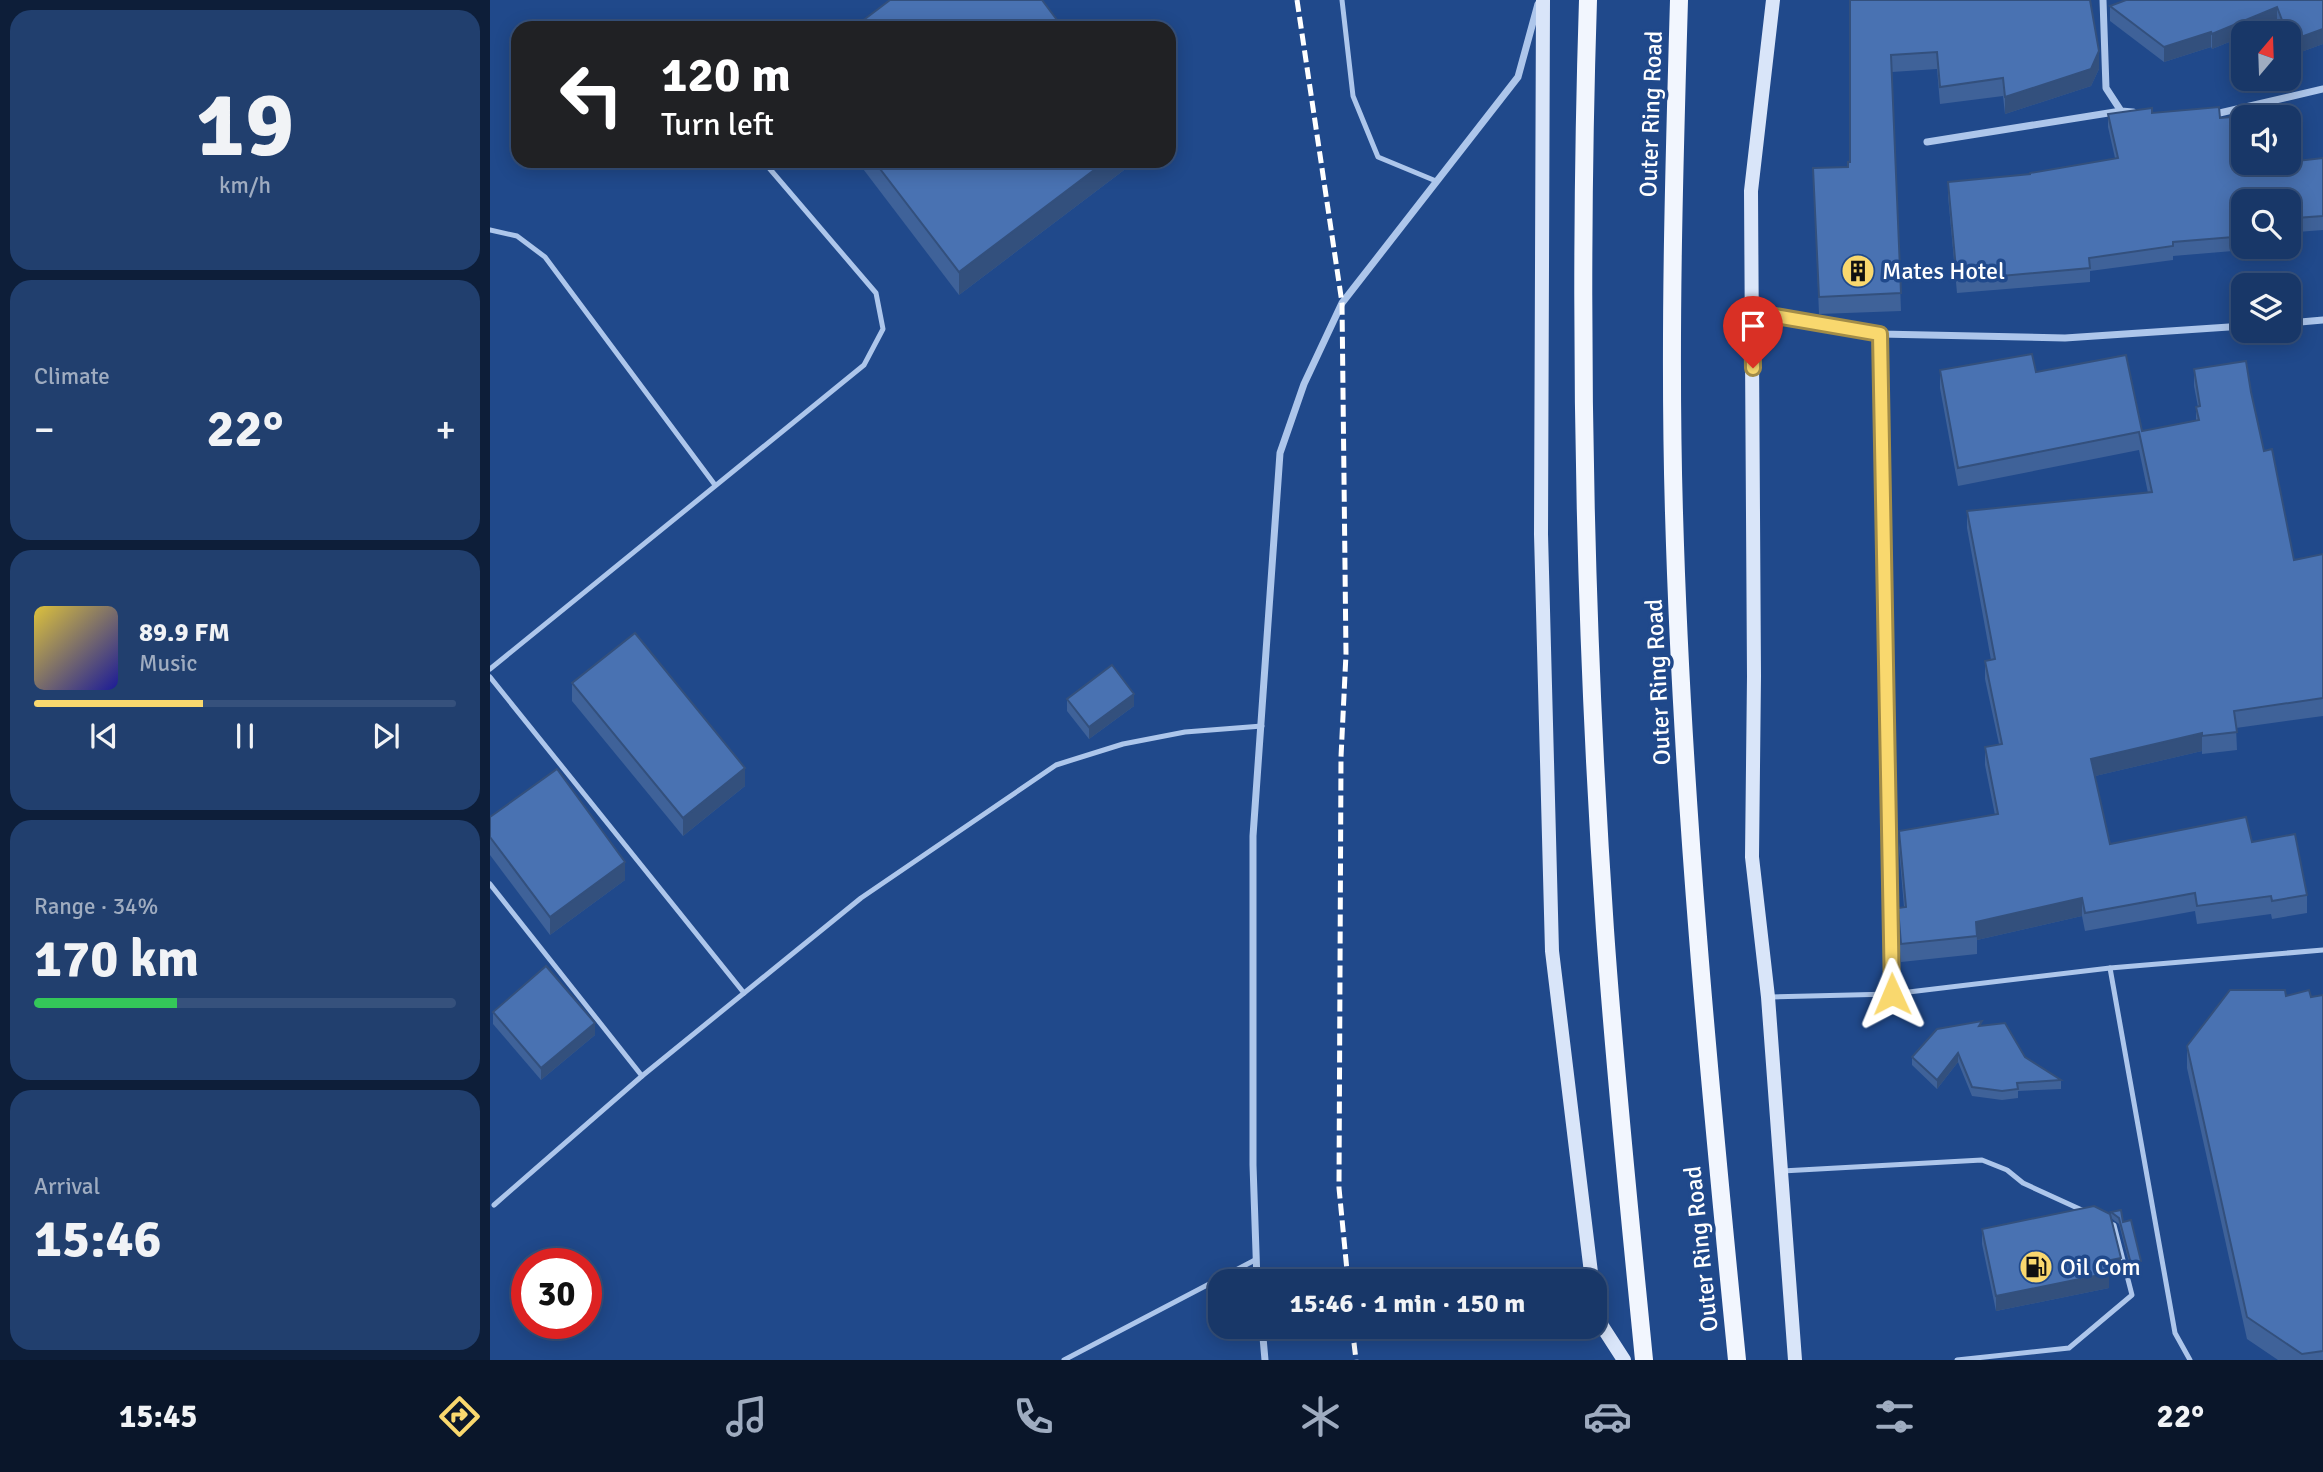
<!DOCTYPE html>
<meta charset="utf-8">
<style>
body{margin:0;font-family:Signika,sans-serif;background:#213f6e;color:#f1f3f6;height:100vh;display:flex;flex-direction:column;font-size:26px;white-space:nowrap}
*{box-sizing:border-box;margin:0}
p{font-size:23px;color:#9facc0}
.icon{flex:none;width:38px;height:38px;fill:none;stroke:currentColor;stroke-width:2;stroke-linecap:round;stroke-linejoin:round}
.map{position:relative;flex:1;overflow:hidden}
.drawer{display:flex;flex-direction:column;gap:10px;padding:10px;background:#0d1e39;width:490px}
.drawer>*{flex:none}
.guide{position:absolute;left:21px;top:21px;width:665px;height:147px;border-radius:21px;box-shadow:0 4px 18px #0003,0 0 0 2px #36517c;background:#202124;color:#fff;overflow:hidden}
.needle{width:46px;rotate:19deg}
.tools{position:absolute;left:1741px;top:21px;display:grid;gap:14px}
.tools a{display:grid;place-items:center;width:70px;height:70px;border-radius:14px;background:#183768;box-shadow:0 4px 18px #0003,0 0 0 2px #36517c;font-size:35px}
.speed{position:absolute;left:21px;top:1248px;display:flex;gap:14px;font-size:35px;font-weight:700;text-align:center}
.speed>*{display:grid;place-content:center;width:91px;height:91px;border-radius:50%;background:#183768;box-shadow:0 4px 18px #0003,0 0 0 2px #36517c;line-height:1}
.speed .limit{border:10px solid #d22;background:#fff;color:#111}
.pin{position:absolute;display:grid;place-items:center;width:60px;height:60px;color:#fff;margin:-72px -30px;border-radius:50% 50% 50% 0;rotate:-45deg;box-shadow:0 0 7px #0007}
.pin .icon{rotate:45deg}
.me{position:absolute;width:77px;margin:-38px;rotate:359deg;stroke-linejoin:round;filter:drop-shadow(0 0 5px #0008)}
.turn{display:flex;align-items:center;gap:24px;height:147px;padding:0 35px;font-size:32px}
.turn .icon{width:91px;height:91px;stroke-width:2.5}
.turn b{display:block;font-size:49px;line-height:60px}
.big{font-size:52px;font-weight:800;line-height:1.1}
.drawer .widget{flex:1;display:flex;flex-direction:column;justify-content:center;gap:10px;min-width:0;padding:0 24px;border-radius:21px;background:#213f6e}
.drawer .dial{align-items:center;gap:0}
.dial b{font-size:91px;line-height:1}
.song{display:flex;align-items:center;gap:21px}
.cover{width:84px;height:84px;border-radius:10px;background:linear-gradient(135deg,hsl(50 70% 55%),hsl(240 70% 35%))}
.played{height:7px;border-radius:4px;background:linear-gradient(90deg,#f9d86e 40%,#36517c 40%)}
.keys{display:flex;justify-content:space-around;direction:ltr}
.heat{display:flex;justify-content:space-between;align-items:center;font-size:38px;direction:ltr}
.charge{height:10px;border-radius:5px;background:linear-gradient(90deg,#34c759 34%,#36517c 0)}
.trip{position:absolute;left:718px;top:1269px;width:399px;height:70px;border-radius:21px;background:#183768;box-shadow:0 4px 18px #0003,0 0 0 2px #36517c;font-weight:800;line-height:70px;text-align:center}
.tab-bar{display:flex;height:112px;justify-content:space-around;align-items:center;background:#0a162a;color:#9facc0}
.tab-bar .icon{width:49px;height:49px}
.tab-bar .selected{color:#f9d86e}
.tab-bar b{font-size:32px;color:#f1f3f6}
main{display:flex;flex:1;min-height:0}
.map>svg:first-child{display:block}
</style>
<main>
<section class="drawer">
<div class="widget dial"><b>19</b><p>km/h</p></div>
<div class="widget"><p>Climate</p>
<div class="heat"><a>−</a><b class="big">22°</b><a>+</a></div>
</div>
<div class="widget">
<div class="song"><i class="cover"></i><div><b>89.9 FM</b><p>Music</p></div></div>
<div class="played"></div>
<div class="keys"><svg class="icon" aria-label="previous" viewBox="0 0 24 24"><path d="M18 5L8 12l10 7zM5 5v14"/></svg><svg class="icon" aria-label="pause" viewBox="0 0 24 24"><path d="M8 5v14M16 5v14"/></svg><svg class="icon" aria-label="next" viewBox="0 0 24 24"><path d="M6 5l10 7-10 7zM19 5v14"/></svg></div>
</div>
<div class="widget"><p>Range · 34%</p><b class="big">170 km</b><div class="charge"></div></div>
<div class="widget"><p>Arrival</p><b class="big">15:46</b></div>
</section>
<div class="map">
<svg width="1833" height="1360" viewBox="0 0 1833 1360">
<rect width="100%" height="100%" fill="#20498b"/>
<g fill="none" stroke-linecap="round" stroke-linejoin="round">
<!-- lane -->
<g stroke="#adc6eb" stroke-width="5">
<polyline points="852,0 863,96 888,157 946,181"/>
<polyline points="0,230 27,236 55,257 225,485"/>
<polyline points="0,669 374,365 393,329 386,293 273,161"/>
<polyline points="0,677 254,993"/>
<polyline points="0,884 152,1076"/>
<polyline points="1620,968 1685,1333 1700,1360"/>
<polyline points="1281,997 1402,994 1620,968 1833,950"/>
<polyline points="1292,1171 1492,1160 1517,1170 1533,1183 1594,1211"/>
<polyline points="4,1205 152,1076 371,898 566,765 633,744 695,732 772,726"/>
<polyline points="574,1360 765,1260"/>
<polyline points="1467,1360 1579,1348 1642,1295 1624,1225 1616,1222"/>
</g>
<!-- street -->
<g stroke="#adc6eb" stroke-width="7">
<polyline points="1613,0 1616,88 1631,111 1643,112"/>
<polyline points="1721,115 1833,89"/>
<polyline points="1437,142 1631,111"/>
<polyline points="1262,312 1390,334 1575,338 1754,326"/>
<polyline points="1799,323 1833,320"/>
<polyline points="1390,334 1402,994"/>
<polyline points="767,1281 763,1165 763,836 790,453 814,384 852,303 1028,77 1048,4"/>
<polyline points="772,1326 775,1360"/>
</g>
<!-- secondary -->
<g stroke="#d9e5f9" stroke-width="14">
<polyline points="1053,0 1051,534 1062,951 1102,1281"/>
<polyline points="1283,0 1261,191 1264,676 1262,857 1278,997 1305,1360"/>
<polyline points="1104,1300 1112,1326 1134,1360"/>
</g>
<!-- primary -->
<g stroke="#f2f6fe" stroke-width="18">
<path d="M1098,0C1088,310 1094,621 1115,930C1125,1074 1140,1217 1154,1360"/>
<path d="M1189,0C1184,171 1179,342 1184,513C1192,796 1219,1079 1247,1360"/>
</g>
<!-- rail -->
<g stroke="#fff" stroke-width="5" stroke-dasharray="12 5" stroke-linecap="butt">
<polyline points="807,0 852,303 856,654 851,757 849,1188 858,1281"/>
<polyline points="862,1326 866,1360"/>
</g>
</g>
<!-- wall -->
<g fill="#3f6299">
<polygon points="1360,0 1609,69 1601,86 1515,114 1513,96 1450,104 1447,69 1402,72 1411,311 1329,314 1323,168 1358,167 1360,162"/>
<polygon points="1833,0 1833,44 1800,56 1799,33 1792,33 1787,22 1754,33 1754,36 1722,49 1721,47 1674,62 1620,21 1620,6"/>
<polygon points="1662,113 1730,118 1773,165 1833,158 1833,230 1807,232 1807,239 1799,240 1799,201 1754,201 1754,247 1780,247 1780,253 1744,256 1743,251 1683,256 1683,260 1600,271 1600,282 1467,293 1458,196 1458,182 1540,175 1625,158 1618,127 1618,114"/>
<polygon points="367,161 646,161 469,295"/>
<polygon points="1704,369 1761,392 1774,451 1804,560 1833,554 1833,716 1746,728 1747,750 1712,754 1712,751 1605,776 1620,844 1762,842 1817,895 1817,913 1782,919 1781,914 1707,924 1705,911 1595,931 1592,916 1487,940 1487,954 1411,962 1408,926 1408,908 1414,907 1409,849 1409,831 1505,815 1495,765 1495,747 1509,744 1495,679 1495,661 1501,660 1477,528 1477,511 1658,493 1649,450 1468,486 1450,388 1450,370 1546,372 1652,431 1706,420 1706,407 1708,407 1704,386"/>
<polygon points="82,683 255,786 193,836 82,701"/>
<polygon points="577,699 644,706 599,739 577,711"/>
<polygon points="0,817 135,880 60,935 0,855"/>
<polygon points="1833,995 1833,1360 1788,1360 1757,1339 1697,1068 1697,1046 1796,996 1821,997"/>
<polygon points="3,1012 105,1035 51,1080 3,1024"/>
<polygon points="1492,1025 1535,1057 1571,1080 1571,1089 1528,1091 1528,1098 1512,1100 1482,1096 1468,1062 1447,1089 1422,1065 1422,1057"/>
<polygon points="1621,1212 1633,1222 1651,1268 1641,1270 1629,1224 1621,1218"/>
<polygon points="1492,1229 1631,1273 1619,1276 1619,1288 1506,1311 1492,1244"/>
</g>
<!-- shaded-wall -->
<g fill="#33507d">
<polygon points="1787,7 1787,22 1759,33 1754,33 1754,36 1722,49 1722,34"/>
<polygon points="1833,29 1833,44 1800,56 1800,41"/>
<polygon points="1721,32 1721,47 1674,62 1674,47"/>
<polygon points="1609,51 1609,69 1601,86 1515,114 1515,97"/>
<polygon points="616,161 646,161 469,295 469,272"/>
<polygon points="644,694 644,706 599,739 599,727"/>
<polygon points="1712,733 1712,751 1601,777 1601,759"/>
<polygon points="255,768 255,786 193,836 193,818"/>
<polygon points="135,862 135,880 60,935 60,917"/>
<polygon points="1592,898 1592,916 1487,940 1486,922"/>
<polygon points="105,1023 105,1035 51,1080 51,1068"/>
<polygon points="1468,1053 1468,1062 1447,1089 1447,1080"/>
<polygon points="1631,1258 1631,1273 1619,1276 1619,1288 1506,1311 1506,1296"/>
<polygon points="1651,1261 1651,1268 1641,1270 1641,1264"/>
</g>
<!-- building -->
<g fill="#4972b2" stroke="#33507d" stroke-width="2">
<polygon points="400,0 552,0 573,28 363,28"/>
<polygon points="1360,0 1600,0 1609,51 1601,69 1515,97 1513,78 1450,87 1447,52 1401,55 1411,293 1329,297 1323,168 1358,167 1358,162 1360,162"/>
<polygon points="1636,0 1833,0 1833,29 1800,41 1799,33 1797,33 1787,7 1722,34 1721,32 1674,47 1620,6"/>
<polygon points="1729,107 1730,118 1768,115 1769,117 1754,117 1754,163 1773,163 1773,165 1833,158 1833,216 1806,218 1807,226 1799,227 1799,201 1754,201 1754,242 1744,243 1743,237 1683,242 1683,246 1599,258 1600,268 1467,280 1458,182 1540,174 1540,173 1628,158 1618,114 1662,108 1662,113"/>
<polygon points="384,161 616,161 469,272"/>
<polygon points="1542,354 1546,372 1636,355 1652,431 1709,420 1706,407 1710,406 1704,369 1756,361 1761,392 1774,451 1782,449 1804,560 1833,554 1833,698 1744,711 1747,732 1712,736 1712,733 1601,759 1620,844 1756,817 1762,842 1805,834 1817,895 1782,901 1781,896 1707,906 1705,893 1595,913 1592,898 1486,922 1487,936 1411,944 1408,908 1416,907 1409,831 1508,814 1495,747 1512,744 1495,661 1505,659 1477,511 1662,492 1649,432 1468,468 1450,370"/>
<polygon points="145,633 255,768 193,818 82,683"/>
<polygon points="622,665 644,694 599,727 577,699"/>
<polygon points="67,769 135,862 60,917 0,837 0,817"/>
<polygon points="56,966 105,1023 51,1068 3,1012"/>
<polygon points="1740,990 1795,990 1796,996 1819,990 1821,997 1833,995 1833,1351 1812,1354 1757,1317 1697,1046"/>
<polygon points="1492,1021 1489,1026 1515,1023 1535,1057 1571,1080 1527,1083 1528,1089 1512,1091 1482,1087 1468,1053 1447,1080 1422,1057 1447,1029"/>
<polygon points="1604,1206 1620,1214 1631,1258 1616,1261 1619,1273 1506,1296 1492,1229"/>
<polygon points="1631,1210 1633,1222 1641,1220 1651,1261 1641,1264 1629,1218 1621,1212"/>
</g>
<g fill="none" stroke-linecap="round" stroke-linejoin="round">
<defs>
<polyline id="route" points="1263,368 1262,312 1390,334 1402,994"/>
</defs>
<!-- route casing -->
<use href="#route" stroke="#a28c48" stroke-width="18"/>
<!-- route -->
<use href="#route" stroke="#f9d86e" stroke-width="12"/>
</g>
<!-- icons -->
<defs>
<symbol id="building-disc" viewBox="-11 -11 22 22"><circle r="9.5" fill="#f9d86e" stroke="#20498b"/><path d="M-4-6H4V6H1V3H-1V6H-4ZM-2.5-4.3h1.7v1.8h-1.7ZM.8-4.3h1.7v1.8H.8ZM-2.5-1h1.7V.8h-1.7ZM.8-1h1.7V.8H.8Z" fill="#111"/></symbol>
<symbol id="fuel-disc" viewBox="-11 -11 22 22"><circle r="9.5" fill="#f9d86e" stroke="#20498b"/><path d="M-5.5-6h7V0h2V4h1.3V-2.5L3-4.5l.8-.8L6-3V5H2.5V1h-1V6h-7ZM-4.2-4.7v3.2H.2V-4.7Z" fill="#111"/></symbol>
</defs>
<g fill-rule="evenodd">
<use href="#building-disc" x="1349" y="252" width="38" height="38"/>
<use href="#fuel-disc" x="1527" y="1248" width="38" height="38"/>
</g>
<g text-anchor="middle" stroke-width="7" stroke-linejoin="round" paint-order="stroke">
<!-- street labels -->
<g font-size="24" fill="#fff" stroke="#20498b">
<text transform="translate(1161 114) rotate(-88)" y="8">Outer Ring Road</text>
<text transform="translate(1168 682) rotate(-93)" y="8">Outer Ring Road</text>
<text transform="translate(1211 1249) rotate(-96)" y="8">Outer Ring Road</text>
</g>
<!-- poi labels -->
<g font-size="24" fill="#fff" stroke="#20498b" text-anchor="start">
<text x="1392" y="279">Mates Hotel</text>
<text x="1570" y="1275">Oil Com</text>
</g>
</g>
</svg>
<div class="tools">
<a><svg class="needle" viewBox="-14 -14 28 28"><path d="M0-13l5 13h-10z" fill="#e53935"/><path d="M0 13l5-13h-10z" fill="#9facc0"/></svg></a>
<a><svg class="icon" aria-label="sound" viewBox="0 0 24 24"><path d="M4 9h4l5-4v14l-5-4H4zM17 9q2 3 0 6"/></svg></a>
<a><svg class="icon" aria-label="search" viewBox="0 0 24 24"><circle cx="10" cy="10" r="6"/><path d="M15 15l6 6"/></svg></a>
<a><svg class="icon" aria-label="layers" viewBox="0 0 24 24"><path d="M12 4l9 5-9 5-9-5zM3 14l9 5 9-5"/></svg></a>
</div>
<div class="speed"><div class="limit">30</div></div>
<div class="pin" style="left:1263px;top:368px;background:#d93025"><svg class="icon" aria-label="arrive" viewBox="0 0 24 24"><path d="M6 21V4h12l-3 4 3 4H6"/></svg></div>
<svg class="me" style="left:1402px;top:994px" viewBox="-20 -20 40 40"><path d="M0-17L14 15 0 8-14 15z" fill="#f9d86e" stroke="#fff" stroke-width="4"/></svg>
<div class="trip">15:46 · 1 min · 150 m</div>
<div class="guide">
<div class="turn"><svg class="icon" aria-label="left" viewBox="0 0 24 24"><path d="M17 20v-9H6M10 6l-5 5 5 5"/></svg><div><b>120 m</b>Turn left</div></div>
</div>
</div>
</main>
<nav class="tab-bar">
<b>15:45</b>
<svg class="icon selected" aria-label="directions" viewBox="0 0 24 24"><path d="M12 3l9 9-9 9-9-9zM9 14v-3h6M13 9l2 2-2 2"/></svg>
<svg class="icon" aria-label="music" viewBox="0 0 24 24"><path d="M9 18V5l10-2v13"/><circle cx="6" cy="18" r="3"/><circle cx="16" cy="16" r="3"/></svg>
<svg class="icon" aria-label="phone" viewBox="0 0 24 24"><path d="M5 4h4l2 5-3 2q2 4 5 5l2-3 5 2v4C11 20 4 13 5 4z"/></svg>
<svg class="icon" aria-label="climate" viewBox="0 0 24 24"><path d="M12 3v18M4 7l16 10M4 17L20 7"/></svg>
<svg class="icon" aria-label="car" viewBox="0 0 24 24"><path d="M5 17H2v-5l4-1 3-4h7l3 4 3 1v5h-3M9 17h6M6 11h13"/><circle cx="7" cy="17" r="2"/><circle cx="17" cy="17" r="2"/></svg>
<svg class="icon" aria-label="filters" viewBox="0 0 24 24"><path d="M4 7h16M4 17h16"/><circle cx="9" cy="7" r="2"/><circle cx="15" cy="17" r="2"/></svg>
<b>22°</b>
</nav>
